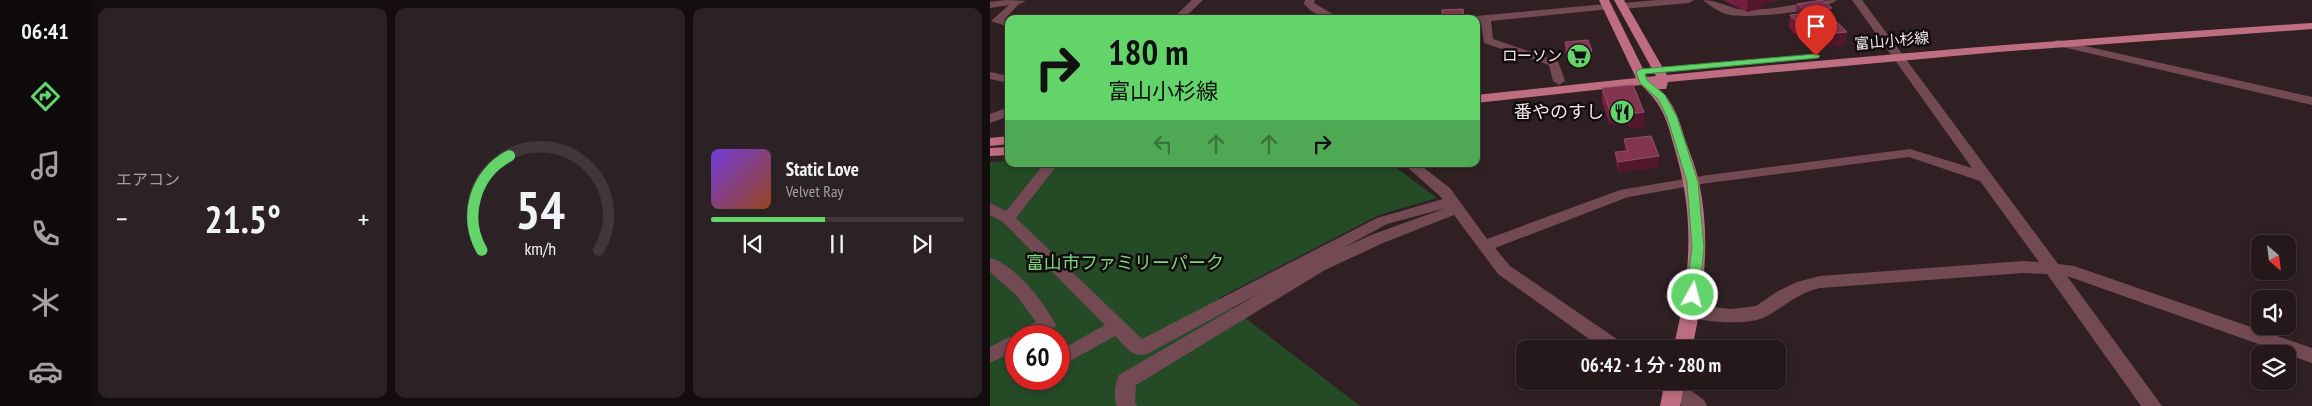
<!DOCTYPE html>
<html lang="ja">
<meta charset="utf-8">
<style>
body{margin:0;font-family:"PT Sans Narrow","Noto Sans JP",sans-serif;background:#2c2124;color:#f1f3f6;height:100vh;display:flex;flex-direction:column;font-size:19px;white-space:nowrap}
*{box-sizing:border-box;margin:0}
p{font-size:16px;color:#a3a0a3}
.icon{flex:none;width:28px;height:28px;fill:none;stroke:currentColor;stroke-width:2;stroke-linecap:round;stroke-linejoin:round}
.map{position:relative;flex:1;overflow:hidden}
.panel{display:flex;flex-direction:column;gap:8px;padding:8px;background:#140d0f;width:900px}
.panel>*{flex:none}
.guide{position:absolute;left:15px;top:15px;width:475px;height:152px;border-radius:10px;box-shadow:0 2px 8px #0003,0 0 0 1px #41373a;background:#63d469;color:#111;overflow:hidden}
.needle{width:32px;rotate:152deg}
.fabs{position:absolute;left:1261px;top:235px;display:grid;gap:10px}
.fabs a{display:grid;place-items:center;width:45px;height:45px;border-radius:10px;background:#24181b;box-shadow:0 2px 8px #0003,0 0 0 1px #41373a;font-size:25px}
.speed{position:absolute;left:15px;top:325px;display:flex;gap:10px;font-size:25px;font-weight:700;text-align:center}
.speed>*{display:grid;place-content:center;width:65px;height:65px;border-radius:50%;background:#24181b;box-shadow:0 2px 8px #0003,0 0 0 1px #41373a;line-height:1}
.speed .limit{border:8px solid #d22;background:#fff;color:#111}
.pin{position:absolute;display:grid;place-items:center;width:42px;height:42px;color:#fff;margin:-51px -21px;border-radius:50% 50% 50% 0;rotate:-45deg;box-shadow:0 0 5px #0007}
.pin .icon{rotate:45deg}
.me{position:absolute;width:55px;margin:-28px;rotate:7deg;stroke-linejoin:round;filter:drop-shadow(0 0 4px #0008)}
.turn{display:flex;align-items:center;gap:18px;height:105px;padding:0 20px;font-size:22px}
.turn .icon{width:65px;height:65px;stroke-width:2.5}
.turn b{display:block;font-size:35px;line-height:42px}
.lanes{display:flex;align-items:center;height:48px;padding:0 20px;background:#0003;justify-content:center;gap:25px;direction:ltr}
.lanes .off{opacity:.35}
.big{font-size:38px;font-weight:600;line-height:1.1}
.panel .card{flex:1;display:flex;flex-direction:column;justify-content:center;gap:8px;min-width:0;padding:0 18px;border-radius:10px;background:#2c2124}
.panel .dial{align-items:center;gap:0}
.dial svg{height:130px;overflow:visible;fill:none;stroke:#41373a;stroke-width:7;stroke-linecap:round;text-anchor:middle}
.dial text{fill:#f1f3f6;stroke:none}
.song{display:flex;align-items:center;gap:15px}
.cover{width:60px;height:60px;border-radius:8px;background:linear-gradient(135deg,hsl(260 70% 55%),hsl(20 70% 35%))}
.played{height:5px;border-radius:2px;background:linear-gradient(90deg,#63d469 45%,#41373a 45%)}
.keys{display:flex;justify-content:space-around;direction:ltr}
.heat{display:flex;justify-content:space-between;align-items:center;font-size:28px;direction:ltr}
.panel .tiles{flex:1;display:grid;gap:8px;grid-template-columns:repeat(3,1fr)}
.trip{position:absolute;left:526px;top:340px;width:270px;height:50px;border-radius:10px;background:#24181b;box-shadow:0 2px 8px #0003,0 0 0 1px #41373a;font-weight:600;line-height:50px;text-align:center}
main{display:flex;flex:1;min-height:0}
.menu{display:flex;flex-direction:column;width:90px;justify-content:space-around;align-items:center;background:#0e0a0b;color:#a3a0a3}
.menu .icon{width:35px;height:35px}
.menu .current{color:#63d469}
.menu b{font-size:22px;color:#f1f3f6}
.map>svg:first-child{display:block}
</style>
<main>
<nav class="menu">
<b>06:41</b>
<svg class="icon current" aria-label="directions" viewBox="0 0 24 24"><path d="M12 3l9 9-9 9-9-9zM9 14v-3h6M13 9l2 2-2 2"/></svg>
<svg class="icon" aria-label="music" viewBox="0 0 24 24"><path d="M9 18V5l10-2v13"/><circle cx="6" cy="18" r="3"/><circle cx="16" cy="16" r="3"/></svg>
<svg class="icon" aria-label="phone" viewBox="0 0 24 24"><path d="M5 4h4l2 5-3 2q2 4 5 5l2-3 5 2v4C11 20 4 13 5 4z"/></svg>
<svg class="icon" aria-label="climate" viewBox="0 0 24 24"><path d="M12 3v18M4 7l16 10M4 17L20 7"/></svg>
<svg class="icon" aria-label="car" viewBox="0 0 24 24"><path d="M5 17H2v-5l4-1 3-4h7l3 4 3 1v5h-3M9 17h6M6 11h13"/><circle cx="7" cy="17" r="2"/><circle cx="17" cy="17" r="2"/></svg>
</nav>
<section class="panel">
<div class="tiles">
<div class="card"><p>エアコン</p>
<div class="heat"><a>−</a><b class="big">21.5°</b><a>+</a></div>
</div>
<div class="card dial"><svg viewBox="0 0 100 80">
<path d="M14 69A42 42 0 1 1 86 69"/>
<path d="M14 69A42 42 0 0 1 31 11" stroke="#63d469"/>
<text x="50" y="56" font-size="32" font-weight="700">54</text>
<text x="50" y="72" font-size="11">km/h</text>
</svg></div>
<div class="card">
<div class="song"><i class="cover"></i><div><b>Static Love</b><p>Velvet Ray</p></div></div>
<div class="played"></div>
<div class="keys"><svg class="icon" aria-label="previous" viewBox="0 0 24 24"><path d="M18 5L8 12l10 7zM5 5v14"/></svg><svg class="icon" aria-label="pause" viewBox="0 0 24 24"><path d="M8 5v14M16 5v14"/></svg><svg class="icon" aria-label="next" viewBox="0 0 24 24"><path d="M6 5l10 7-10 7zM19 5v14"/></svg></div>
</div>
</div>
</section>
<div class="map">
<svg width="1322" height="406" viewBox="0 0 1322 406">
<rect width="100%" height="100%" fill="#302024"/>
<!-- green -->
<path fill="#244b26" fill-rule="evenodd" d="M19,161V164H401L447,198L389,215L229,298L370,406H0V162ZM26,336H69V379H26Z"/>
<g fill="none" stroke-linecap="round" stroke-linejoin="round">
<!-- minor -->
<g fill="#734a54" fill-rule="evenodd">
<polygon points="16,0 36,1 29,4 14,20 19,21 19,27 1,21 19,5 0,8 0,2"/>
<polygon points="202,0 213,0 193,19 182,19"/>
<path d="M315,0H325L324,3L351,19C337,19 324,16 314,4Z"/>
<polygon points="667,0 704,0 699,3 633,9 628,6 633,3"/>
<path d="M713,0C730,0 740,10 758,10C788,10 817,0 847,0C834,11 753,20 736,14C729,12 719,5 713,0Z"/>
<path d="M862,0H872L1068,264L1084,266L1322,348V363L1077,276L1172,406H1151L1057,274L1033,273L830,288C809,293 797,304 779,315C760,327 715,322 695,316L692,311L695,306L701,305L741,309L766,306L788,291L807,282L830,276L1033,261L1049,262L990,181L919,157L718,183L638,197L505,248L520,266L634,344L636,349H613L508,274L464,215L393,243L335,270L146,385L145,402L147,406H127C123,398 125,383 129,375L270,293L157,354C142,359 135,345 125,336L71,366H69V351L115,325L13,222L0,215V203L16,211L54,164H68L26,218L152,339L387,218L453,199L414,164H429L460,188L497,239L630,190L718,175L920,149L982,168ZM456,208L381,235L353,248L397,224Z"/>
<polygon points="617,4 622,7 620,9 501,21 503,39 568,61 575,81 569,85 563,81 559,65 494,43 491,22 486,22 486,19 481,19 486,16"/>
<polygon points="1068,40 1322,97 1322,105 1064,45 1064,41"/>
<polygon points="0,72 19,76 19,83 0,79"/>
<polygon points="19,107 19,116 0,123 0,114"/>
<path d="M0,258C27,266 53,301 66,325C58,339 40,336 26,336V350L0,363V347L19,337L28,336L30,331L46,322L26,295L0,272Z"/>
<polygon points="663,381 688,381 714,400 717,406 692,406 666,387"/>
</g>
<!-- major -->
<g fill="#bf6d81" fill-rule="evenodd">
<path d="M609,0H619L657,77L666,76L624,0H634L677,75C892,54 1107,37 1322,23V29L1008,52L678,82L676,89H669C685,103 690,123 696,142C701,155 706,169 709,182C721,238 714,294 702,349H683C700,280 706,220 685,150C677,121 674,106 651,85L486,103V95L646,78Z"/>
<polygon points="19,136 19,144 0,146 0,138"/>
<polygon points="19,147 19,155 0,156 0,148"/>
<polygon points="675,381 695,381 690,406 670,406"/>
</g>
</g>
<!-- wall -->
<g fill="#741f3f">
<polygon points="733,0 790,0 772,5 772,8 757,12"/>
<polygon points="807,4 842,8 840,15 857,32 855,45 823,48 811,34 805,35 799,27 800,15 809,14 806,12"/>
<polygon points="575,42 602,60 579,62 575,52"/>
<polygon points="643,85 655,127 640,128 638,123 620,125 612,102 612,88"/>
<polygon points="634,139 669,167 629,172 626,163 625,152 635,151"/>
</g>
<!-- shaded-wall -->
<g fill="#53162c">
<polygon points="758,0 790,0 772,5 772,8 757,12"/>
<polygon points="842,8 840,16 815,20 817,11"/>
<polygon points="812,21 811,34 805,35 807,22"/>
<polygon points="857,32 855,45 823,48 825,35"/>
<polygon points="602,51 602,60 579,62 578,53"/>
<polygon points="638,109 638,123 620,125 620,111"/>
<polygon points="654,112 655,127 640,128 640,114"/>
<polygon points="669,156 669,167 629,172 628,162"/>
</g>
<!-- building -->
<g fill="#823451" stroke="#935069">
<polygon points="832,0 842,8 817,11 807,4"/>
<polygon points="473,9 474,19 452,19 452,10"/>
<polygon points="837,12 857,32 825,35 812,21 807,22 800,15"/>
<polygon points="598,40 602,51 578,53 575,42"/>
<polygon points="643,85 654,112 640,114 638,109 620,111 612,88"/>
<polygon points="661,136 669,156 628,162 625,152 638,151 634,139"/>
</g>
<!-- route -->
<polygon fill="#63d469" stroke="#408a44" points="826,54 830,56 828,58 655,74 657,80 675,95 687,117 708,182 714,247 709,295 707,298 698,298 696,295 702,247 697,182 677,117 668,99 650,83 646,72 650,69"/>
<!-- icons -->
<defs>
<symbol id="supermarket-disc" viewBox="-11 -11 22 22"><circle r="9.5" fill="#63d469" stroke="#130c0e"/><path d="M-6-5.5h2.5l.6 2H6L4.5 2H-2.5L-4.4-4H-6ZM-1.5 3.2a1.3 1.3 0 1 0 .1 0ZM3 3.2a1.3 1.3 0 1 0 .1 0Z" fill="#111"/></symbol>
<symbol id="restaurant-disc" viewBox="-11 -11 22 22"><circle r="9.5" fill="#63d469" stroke="#130c0e"/><path d="M-5-6h1v4h1v-4h1v4h1v-4h1v5L-1.5 .5V6h-2V.5L-5-1ZM5-6V6H3V1.5H1.5Q1.5-4 5-6Z" fill="#111"/></symbol>
</defs>
<g fill-rule="evenodd">
<use href="#supermarket-disc" x="575" y="42" width="28" height="28"/>
<use href="#restaurant-disc" x="618" y="98" width="28" height="28"/>
</g>
<g text-anchor="middle" stroke-width="5" stroke-linejoin="round" paint-order="stroke">
<!-- far-street labels -->
<g font-size="15" fill="#f1e6e8" stroke="#130c0e">
<text transform="translate(902 41) rotate(-5)" y="5">富山小杉線</text>
</g>
<!-- far-poi labels -->
<g font-size="15" fill="#f1e6e8" stroke="#130c0e" text-anchor="end">
<text x="572" y="61">ローソン</text>
</g>
<!-- poi labels -->
<g font-size="18" fill="#f1e6e8" stroke="#130c0e" text-anchor="end">
<text x="614" y="118">番やのすし</text>
</g>
<!-- park labels -->
<g font-size="18" fill="#79d87c" stroke="#130c0e">
<text x="135" y="269">富山市ファミリーパーク</text>
</g>
</g>
</svg>
<div class="fabs">
<a><svg class="needle" viewBox="-14 -14 28 28"><path d="M0-13l5 13h-10z" fill="#e53935"/><path d="M0 13l5-13h-10z" fill="#a3a0a3"/></svg></a>
<a><svg class="icon" aria-label="sound" viewBox="0 0 24 24"><path d="M4 9h4l5-4v14l-5-4H4zM17 9q2 3 0 6"/></svg></a>
<a><svg class="icon" aria-label="layers" viewBox="0 0 24 24"><path d="M12 4l9 5-9 5-9-5zM3 14l9 5 9-5"/></svg></a>
</div>
<div class="speed"><div class="limit">60</div></div>
<div class="pin" style="left:826px;top:56px;background:#d93025"><svg class="icon" aria-label="arrive" viewBox="0 0 24 24"><path d="M6 21V4h12l-3 4 3 4H6"/></svg></div>
<svg class="me" style="left:703px;top:295px" viewBox="-20 -20 40 40"><circle r="17" fill="#63d469" stroke="#fff" stroke-width="3"/><path d="M0-11L8 9 0 5-8 9z" fill="#fff"/></svg>
<div class="trip">06:42 · 1 分 · 280 m</div>
<div class="guide">
<div class="turn"><svg class="icon" aria-label="right" viewBox="0 0 24 24"><path d="M7 20v-9h11M14 6l5 5-5 5"/></svg><div><b>180 m</b>富山小杉線</div></div>
<div class="lanes"><svg class="icon off" aria-label="left" viewBox="0 0 24 24"><path d="M17 20v-9H6M10 6l-5 5 5 5"/></svg><svg class="icon off" aria-label="ahead" viewBox="0 0 24 24"><path d="M12 20V5M6 11l6-6 6 6"/></svg><svg class="icon off" aria-label="ahead" viewBox="0 0 24 24"><path d="M12 20V5M6 11l6-6 6 6"/></svg><svg class="icon" aria-label="right" viewBox="0 0 24 24"><path d="M7 20v-9h11M14 6l5 5-5 5"/></svg></div>
</div>
</div>
</main>
